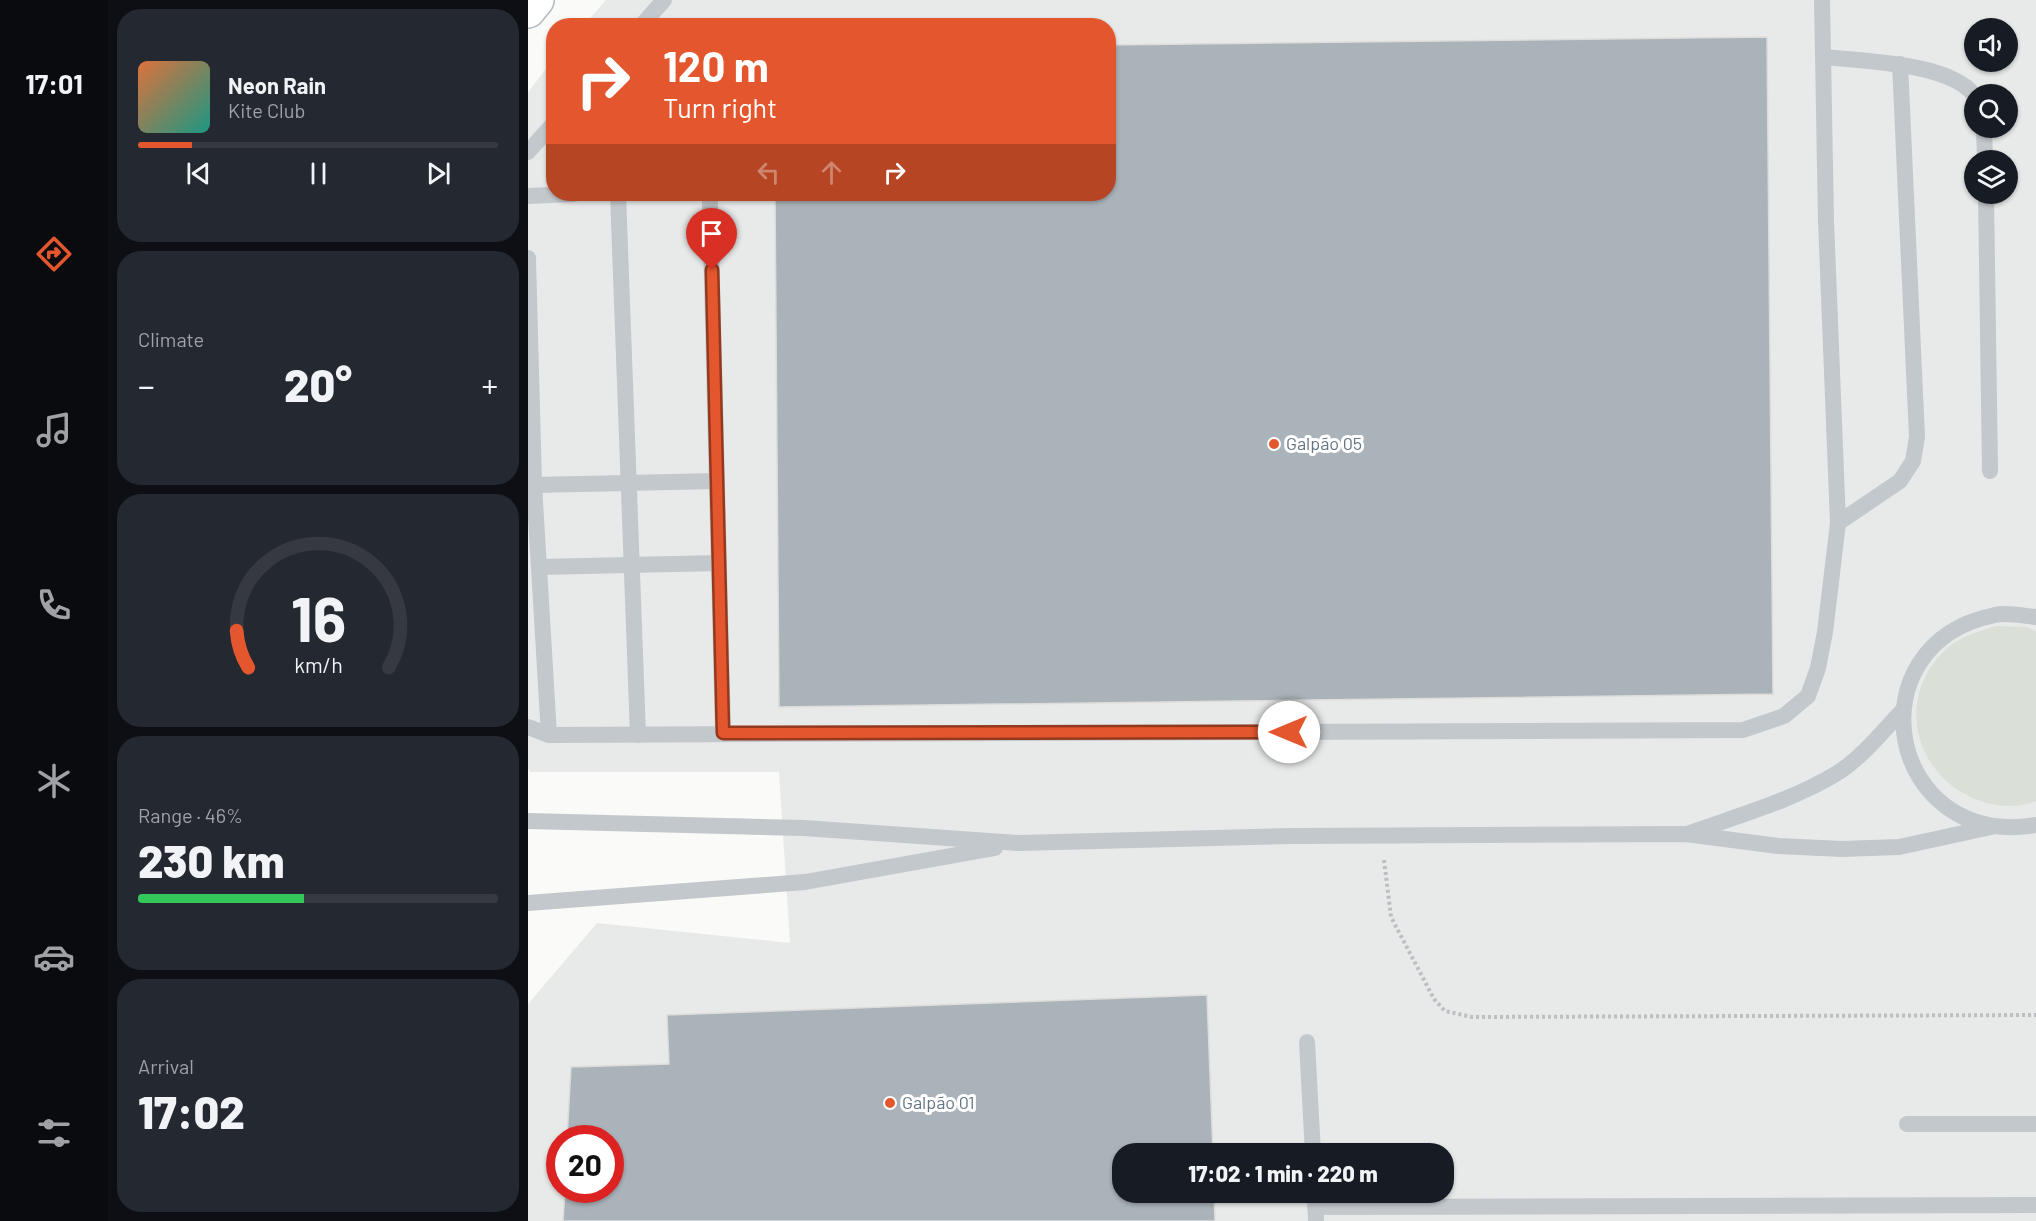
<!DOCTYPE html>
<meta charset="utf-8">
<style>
body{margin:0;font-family:Barlow,sans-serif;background:#242831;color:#f1f3f6;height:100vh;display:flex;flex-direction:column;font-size:22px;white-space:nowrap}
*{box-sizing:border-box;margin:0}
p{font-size:20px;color:#9ea1a6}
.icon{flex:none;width:33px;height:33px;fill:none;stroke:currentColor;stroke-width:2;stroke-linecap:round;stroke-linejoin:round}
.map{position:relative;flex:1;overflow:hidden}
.drawer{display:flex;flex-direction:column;gap:9px;padding:9px;background:#0d0f14;width:420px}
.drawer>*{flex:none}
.top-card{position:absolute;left:18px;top:18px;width:570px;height:183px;border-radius:24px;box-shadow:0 2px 4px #0004;background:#e4572e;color:#fff;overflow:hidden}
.buttons{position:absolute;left:1436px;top:18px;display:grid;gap:12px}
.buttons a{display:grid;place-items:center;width:54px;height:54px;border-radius:50%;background:#171b24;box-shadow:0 2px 4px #0004;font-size:30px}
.speed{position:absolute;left:18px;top:1125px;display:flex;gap:12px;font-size:30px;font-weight:700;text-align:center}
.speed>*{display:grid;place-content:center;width:78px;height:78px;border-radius:50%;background:#171b24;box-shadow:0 2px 4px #0004;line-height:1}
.speed .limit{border:9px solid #d22;background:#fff;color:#111}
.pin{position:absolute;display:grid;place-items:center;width:51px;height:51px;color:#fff;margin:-62px -26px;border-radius:50% 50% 50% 0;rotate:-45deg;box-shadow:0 0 6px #0007}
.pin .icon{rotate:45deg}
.me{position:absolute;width:66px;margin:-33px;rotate:270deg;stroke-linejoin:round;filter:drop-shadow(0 0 4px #0008)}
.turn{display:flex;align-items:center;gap:21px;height:126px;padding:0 18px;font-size:27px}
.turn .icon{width:78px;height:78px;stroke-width:2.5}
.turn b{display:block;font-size:42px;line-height:51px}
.lanes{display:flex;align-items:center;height:57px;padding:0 18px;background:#0003;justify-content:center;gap:30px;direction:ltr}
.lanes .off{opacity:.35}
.big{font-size:45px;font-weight:800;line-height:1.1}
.drawer .card{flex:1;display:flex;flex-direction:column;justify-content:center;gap:9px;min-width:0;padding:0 21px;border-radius:24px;background:#242831}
.drawer .dial{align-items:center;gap:0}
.dial svg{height:156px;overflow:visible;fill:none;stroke:#363941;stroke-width:7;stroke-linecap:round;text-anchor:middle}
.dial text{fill:#f1f3f6;stroke:none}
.song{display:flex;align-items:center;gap:18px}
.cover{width:72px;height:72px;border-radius:9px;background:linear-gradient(135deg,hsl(20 70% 55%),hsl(170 70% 35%))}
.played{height:6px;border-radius:3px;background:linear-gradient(90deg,#e4572e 15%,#363941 15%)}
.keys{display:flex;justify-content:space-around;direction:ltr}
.heat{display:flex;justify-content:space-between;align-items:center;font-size:33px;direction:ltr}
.charge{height:9px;border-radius:4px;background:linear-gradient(90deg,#34c759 46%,#363941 0)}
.trip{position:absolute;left:584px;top:1143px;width:342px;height:60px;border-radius:24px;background:#171b24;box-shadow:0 2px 4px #0004;font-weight:800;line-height:60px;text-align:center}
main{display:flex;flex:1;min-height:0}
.tab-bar{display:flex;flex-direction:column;width:108px;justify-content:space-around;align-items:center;background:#090b0e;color:#9ea1a6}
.tab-bar .icon{width:42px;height:42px}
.tab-bar .active{color:#e4572e}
.tab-bar b{font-size:27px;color:#f1f3f6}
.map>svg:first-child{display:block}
</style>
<main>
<nav class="tab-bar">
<b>17:01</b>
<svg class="icon active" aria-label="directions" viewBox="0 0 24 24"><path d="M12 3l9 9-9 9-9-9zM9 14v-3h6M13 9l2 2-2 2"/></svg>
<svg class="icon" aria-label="music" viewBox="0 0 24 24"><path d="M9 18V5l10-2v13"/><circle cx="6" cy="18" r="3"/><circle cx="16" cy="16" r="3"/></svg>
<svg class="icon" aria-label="phone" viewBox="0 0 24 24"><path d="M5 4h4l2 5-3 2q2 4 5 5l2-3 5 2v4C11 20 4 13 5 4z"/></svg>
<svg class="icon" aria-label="climate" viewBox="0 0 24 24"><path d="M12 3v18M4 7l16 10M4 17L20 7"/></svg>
<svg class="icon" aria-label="car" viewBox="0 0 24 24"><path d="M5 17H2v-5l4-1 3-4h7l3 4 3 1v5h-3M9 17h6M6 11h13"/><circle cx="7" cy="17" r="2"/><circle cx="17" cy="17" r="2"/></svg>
<svg class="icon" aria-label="filters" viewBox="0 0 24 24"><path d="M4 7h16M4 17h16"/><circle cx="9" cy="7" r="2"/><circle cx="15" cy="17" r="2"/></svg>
</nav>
<section class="drawer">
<div class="card">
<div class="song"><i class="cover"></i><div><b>Neon Rain</b><p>Kite Club</p></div></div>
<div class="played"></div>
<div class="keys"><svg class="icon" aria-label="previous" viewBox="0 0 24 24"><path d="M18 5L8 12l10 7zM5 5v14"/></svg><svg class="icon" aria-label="pause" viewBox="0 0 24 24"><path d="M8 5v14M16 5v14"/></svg><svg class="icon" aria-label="next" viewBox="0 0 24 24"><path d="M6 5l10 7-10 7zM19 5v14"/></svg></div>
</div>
<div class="card"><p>Climate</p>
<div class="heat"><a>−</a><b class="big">20°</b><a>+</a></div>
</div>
<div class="card dial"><svg viewBox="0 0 100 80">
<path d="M14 69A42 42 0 1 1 86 69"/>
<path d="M14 69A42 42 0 0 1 8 50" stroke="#e4572e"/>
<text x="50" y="56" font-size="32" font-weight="700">16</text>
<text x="50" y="72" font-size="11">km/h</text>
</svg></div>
<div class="card"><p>Range · 46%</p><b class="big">230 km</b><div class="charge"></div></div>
<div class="card"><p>Arrival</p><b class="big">17:02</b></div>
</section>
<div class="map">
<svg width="1508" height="1221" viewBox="0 0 1508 1221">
<rect width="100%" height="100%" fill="#fafaf8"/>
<!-- built -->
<path fill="#e8e9e9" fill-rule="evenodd" d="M78,0H1508V1221H0V1004L69,923L262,943L251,772H3L0,769V92L25,60L26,194H580V26L56,25ZM1446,28H1479V62H1446ZM1446,94H1479V128H1446ZM1446,160H1479V194H1446ZM32,1138H82V1190H32ZM594,1154H915V1192H594Z"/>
<!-- green -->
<path fill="#dadfd7" d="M1468,626L1498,627L1508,631V801C1495,807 1476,807 1463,804C1393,788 1362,706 1415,652C1430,637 1449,632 1468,626Z"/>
<!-- building -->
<g fill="#aab3b9" stroke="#dcdcda" stroke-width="1.5">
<polygon points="1239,37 1245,694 251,707 247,194 580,194 580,45"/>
<polygon points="679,995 685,1154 594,1154 594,1192 686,1192 687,1221 35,1221 37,1190 82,1190 82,1138 39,1138 43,1067 141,1064 139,1015"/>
</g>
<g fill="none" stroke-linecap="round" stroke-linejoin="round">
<defs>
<polyline id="secondary" points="0,11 9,0"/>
</defs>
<!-- secondary casing -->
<use href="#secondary" stroke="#b3babf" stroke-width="36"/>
<!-- path -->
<polyline stroke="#bbbfc2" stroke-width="4" stroke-dasharray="3 3" stroke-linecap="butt" points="856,860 863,917 906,999 917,1011 944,1017 1508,1015"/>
<!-- lane -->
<g stroke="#c3c8cc" stroke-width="16">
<polyline points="113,26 136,0"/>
<path d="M1296,57C1335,61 1422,63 1446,95"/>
<polyline points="1456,128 1457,160"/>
<polyline points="0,152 26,123"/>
<polyline points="90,194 110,735"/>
<polyline points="179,194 182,200 195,733"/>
<polyline points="1458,194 1462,471"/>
<polyline points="0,196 46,194"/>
<polyline points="0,258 6,485 21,735"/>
<polyline points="6,485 189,481"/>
<polyline points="1310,523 1372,481 1385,461 1389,437 1372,64"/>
<polyline points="11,567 191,563"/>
<path d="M1508,617C1495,616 1479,612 1467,615C1322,644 1359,850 1508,825"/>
<polyline points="0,727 21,735 1215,730 1256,716 1280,696 1290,668 1297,632 1310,523 1298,221 1294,0"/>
<polyline points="0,821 276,828 491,843 764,836 1158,834 1250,846 1314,849 1371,847 1463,827"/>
<path d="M1162,833C1212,815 1266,800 1311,772C1335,756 1354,732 1374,711"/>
<polyline points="0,903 277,882 467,848"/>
<polyline points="779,1042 785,1154"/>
<polyline points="1379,1124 1508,1124"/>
<polyline points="787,1192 788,1221"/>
<polyline points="787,1207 1508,1205"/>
</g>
<!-- secondary -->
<use href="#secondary" stroke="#fff" stroke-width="33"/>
</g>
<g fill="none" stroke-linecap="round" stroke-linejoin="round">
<defs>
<polyline id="route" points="184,270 195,733 761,732"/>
</defs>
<!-- route casing -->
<use href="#route" stroke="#94391e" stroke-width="15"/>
<!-- route -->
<use href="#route" stroke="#e4572e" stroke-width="10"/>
</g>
<!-- markers -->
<g fill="#e4572e" stroke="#fff" stroke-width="2">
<circle cx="746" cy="444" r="6"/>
<circle cx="362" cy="1103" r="6"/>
</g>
<g text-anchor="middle" stroke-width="6" stroke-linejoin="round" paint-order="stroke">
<!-- poi labels -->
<g font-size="18" fill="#657683" stroke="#fff" text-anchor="start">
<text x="758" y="450">Galpão 05</text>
<text x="374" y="1109">Galpão 01</text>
</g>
</g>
</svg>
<div class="buttons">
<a><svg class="icon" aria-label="sound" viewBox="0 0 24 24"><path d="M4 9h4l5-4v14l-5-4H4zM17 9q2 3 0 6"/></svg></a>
<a><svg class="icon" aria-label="search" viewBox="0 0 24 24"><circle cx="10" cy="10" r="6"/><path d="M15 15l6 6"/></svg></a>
<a><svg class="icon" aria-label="layers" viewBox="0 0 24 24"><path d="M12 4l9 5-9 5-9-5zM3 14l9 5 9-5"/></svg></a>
</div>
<div class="speed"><div class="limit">20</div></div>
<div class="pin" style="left:184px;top:270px;background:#d93025"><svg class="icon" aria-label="arrive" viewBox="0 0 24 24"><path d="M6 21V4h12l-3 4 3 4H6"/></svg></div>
<svg class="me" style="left:761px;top:732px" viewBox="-20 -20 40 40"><circle r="19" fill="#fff"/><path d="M0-13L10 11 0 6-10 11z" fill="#e4572e"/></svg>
<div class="trip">17:02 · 1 min · 220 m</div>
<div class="top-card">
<div class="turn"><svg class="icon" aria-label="right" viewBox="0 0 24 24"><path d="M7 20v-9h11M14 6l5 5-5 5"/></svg><div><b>120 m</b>Turn right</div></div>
<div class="lanes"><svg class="icon off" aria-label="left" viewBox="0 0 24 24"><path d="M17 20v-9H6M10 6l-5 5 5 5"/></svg><svg class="icon off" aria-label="ahead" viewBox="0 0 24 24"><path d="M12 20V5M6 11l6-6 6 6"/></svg><svg class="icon" aria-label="right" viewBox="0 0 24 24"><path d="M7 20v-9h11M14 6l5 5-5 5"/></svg></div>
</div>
</div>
</main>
